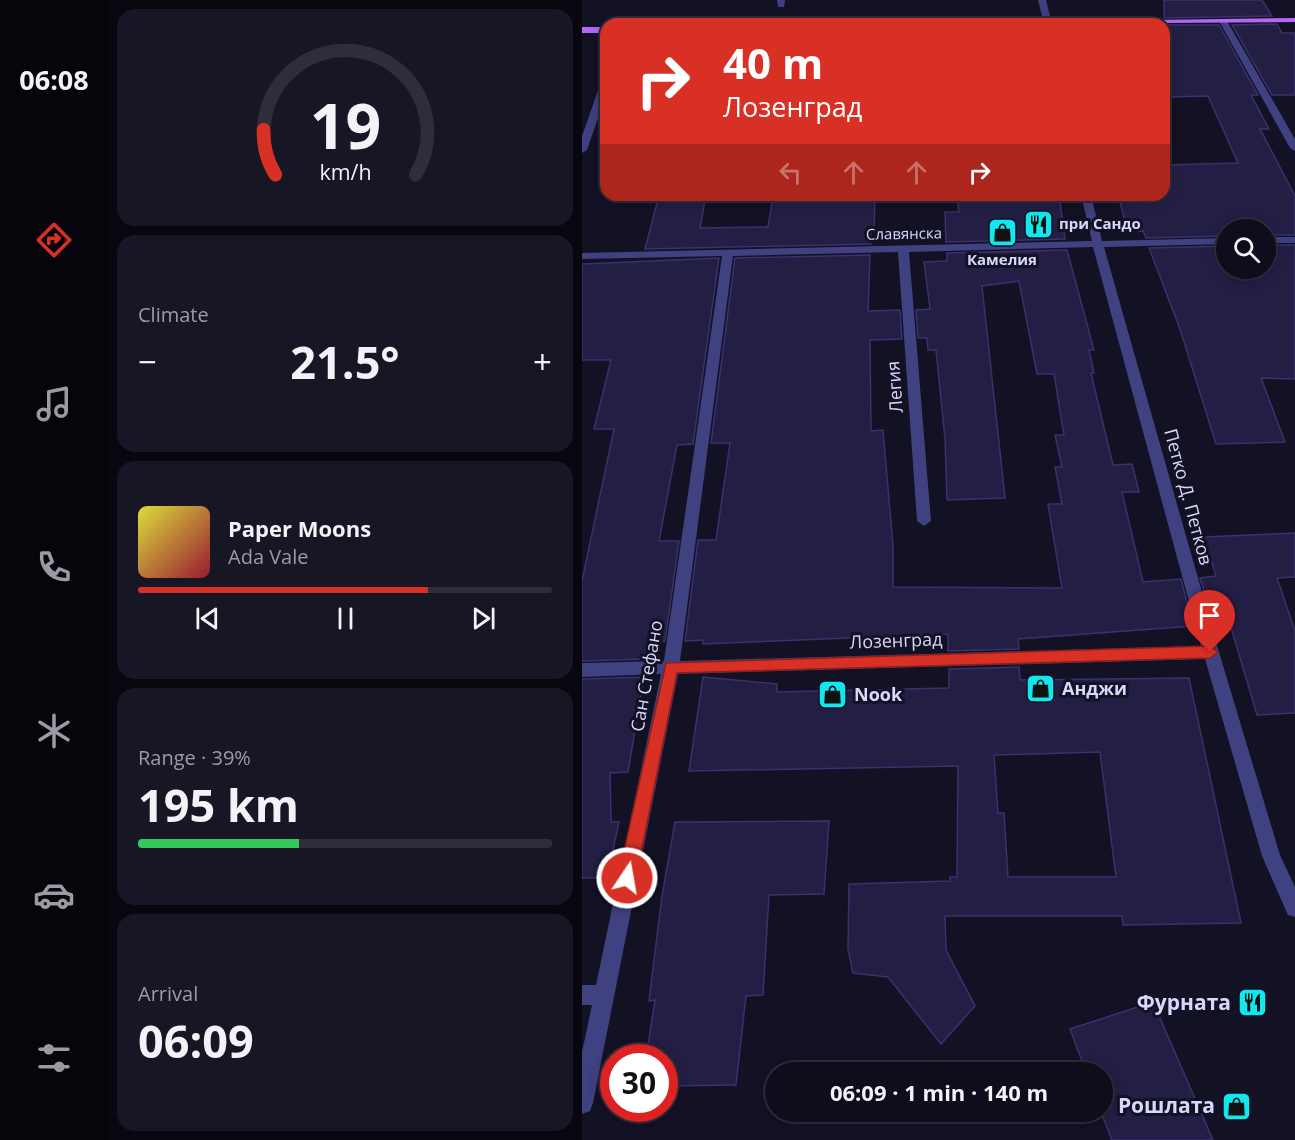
<!DOCTYPE html>
<meta charset="utf-8">
<style>
body{margin:0;font-family:"Open Sans",sans-serif;background:#171624;color:#f1f3f6;height:100vh;display:flex;flex-direction:column;font-size:22px;white-space:nowrap}
*{box-sizing:border-box;margin:0}
p{font-size:20px;color:#9b9ca3}
.icon{flex:none;width:33px;height:33px;fill:none;stroke:currentColor;stroke-width:2;stroke-linecap:round;stroke-linejoin:round}
.map{position:relative;flex:1;overflow:hidden}
.drawer{display:flex;flex-direction:column;gap:9px;padding:9px;background:#08070f;width:474px}
.drawer>*{flex:none}
.top-card{position:absolute;left:18px;top:18px;width:570px;height:183px;border-radius:18px;box-shadow:0 3px 15px #0003,0 0 0 2px #2e2d3a;background:#d93025;color:#fff;overflow:hidden}
.tools{position:absolute;left:634px;top:219px;display:grid;gap:12px}
.tools a{display:grid;place-items:center;width:60px;height:60px;border-radius:50%;background:#0e0d1b;box-shadow:0 3px 15px #0003,0 0 0 2px #2e2d3a;font-size:30px}
.speed{position:absolute;left:18px;top:1044px;display:flex;gap:12px;font-size:30px;font-weight:700;text-align:center}
.speed>*{display:grid;place-content:center;width:78px;height:78px;border-radius:50%;background:#0e0d1b;box-shadow:0 3px 15px #0003,0 0 0 2px #2e2d3a;line-height:1}
.speed .limit{border:9px solid #d22;background:#fff;color:#111}
.pin{position:absolute;display:grid;place-items:center;width:51px;height:51px;color:#fff;margin:-62px -26px;border-radius:50% 50% 50% 0;rotate:-45deg;box-shadow:0 0 6px #0007}
.pin .icon{rotate:45deg}
.me{position:absolute;width:66px;margin:-33px;rotate:12deg;stroke-linejoin:round;filter:drop-shadow(0 0 4px #0008)}
.turn{display:flex;align-items:center;gap:21px;height:126px;padding:0 24px;font-size:27px}
.turn .icon{width:78px;height:78px;stroke-width:2.5}
.turn b{display:block;font-size:42px;line-height:51px}
.lanes{display:flex;align-items:center;height:57px;padding:0 24px;background:#0003;justify-content:center;gap:30px;direction:ltr}
.lanes .off{opacity:.35}
.big{font-size:45px;font-weight:700;line-height:1.1}
.drawer .tile{flex:1;display:flex;flex-direction:column;justify-content:center;gap:9px;min-width:0;padding:0 21px;border-radius:18px;background:#171624}
.drawer .dial{align-items:center;gap:0}
.dial svg{height:156px;overflow:visible;fill:none;stroke:#2e2d3a;stroke-width:7;stroke-linecap:round;text-anchor:middle}
.dial text{fill:#f1f3f6;stroke:none}
.song{display:flex;align-items:center;gap:18px}
.cover{width:72px;height:72px;border-radius:9px;background:linear-gradient(135deg,hsl(60 70% 55%),hsl(350 70% 35%))}
.played{height:6px;border-radius:3px;background:linear-gradient(90deg,#d93025 70%,#2e2d3a 70%)}
.keys{display:flex;justify-content:space-around;direction:ltr}
.heat{display:flex;justify-content:space-between;align-items:center;font-size:33px;direction:ltr}
.charge{height:9px;border-radius:4px;background:linear-gradient(90deg,#34c759 39%,#2e2d3a 0)}
.trip{position:absolute;left:183px;top:1062px;width:348px;height:60px;border-radius:30px;background:#0e0d1b;box-shadow:0 3px 15px #0003,0 0 0 2px #2e2d3a;font-weight:700;line-height:60px;text-align:center}
main{display:flex;flex:1;min-height:0}
.tab-bar{display:flex;flex-direction:column;width:108px;justify-content:space-around;align-items:center;background:#06050b;color:#9b9ca3}
.tab-bar .icon{width:42px;height:42px}
.tab-bar .active{color:#d93025}
.tab-bar b{font-size:27px;color:#f1f3f6}
.map>svg:first-child{display:block}
</style>
<main>
<nav class="tab-bar">
<b>06:08</b>
<svg class="icon active" aria-label="directions" viewBox="0 0 24 24"><path d="M12 3l9 9-9 9-9-9zM9 14v-3h6M13 9l2 2-2 2"/></svg>
<svg class="icon" aria-label="music" viewBox="0 0 24 24"><path d="M9 18V5l10-2v13"/><circle cx="6" cy="18" r="3"/><circle cx="16" cy="16" r="3"/></svg>
<svg class="icon" aria-label="phone" viewBox="0 0 24 24"><path d="M5 4h4l2 5-3 2q2 4 5 5l2-3 5 2v4C11 20 4 13 5 4z"/></svg>
<svg class="icon" aria-label="climate" viewBox="0 0 24 24"><path d="M12 3v18M4 7l16 10M4 17L20 7"/></svg>
<svg class="icon" aria-label="car" viewBox="0 0 24 24"><path d="M5 17H2v-5l4-1 3-4h7l3 4 3 1v5h-3M9 17h6M6 11h13"/><circle cx="7" cy="17" r="2"/><circle cx="17" cy="17" r="2"/></svg>
<svg class="icon" aria-label="filters" viewBox="0 0 24 24"><path d="M4 7h16M4 17h16"/><circle cx="9" cy="7" r="2"/><circle cx="15" cy="17" r="2"/></svg>
</nav>
<section class="drawer">
<div class="tile dial"><svg viewBox="0 0 100 80">
<path d="M14 69A42 42 0 1 1 86 69"/>
<path d="M14 69A42 42 0 0 1 8 46" stroke="#d93025"/>
<text x="50" y="56" font-size="32" font-weight="700">19</text>
<text x="50" y="72" font-size="11">km/h</text>
</svg></div>
<div class="tile"><p>Climate</p>
<div class="heat"><a>−</a><b class="big">21.5°</b><a>+</a></div>
</div>
<div class="tile">
<div class="song"><i class="cover"></i><div><b>Paper Moons</b><p>Ada Vale</p></div></div>
<div class="played"></div>
<div class="keys"><svg class="icon" aria-label="previous" viewBox="0 0 24 24"><path d="M18 5L8 12l10 7zM5 5v14"/></svg><svg class="icon" aria-label="pause" viewBox="0 0 24 24"><path d="M8 5v14M16 5v14"/></svg><svg class="icon" aria-label="next" viewBox="0 0 24 24"><path d="M6 5l10 7-10 7zM19 5v14"/></svg></div>
</div>
<div class="tile"><p>Range · 39%</p><b class="big">195 km</b><div class="charge"></div></div>
<div class="tile"><p>Arrival</p><b class="big">06:09</b></div>
</section>
<div class="map">
<svg width="713" height="1140" viewBox="0 0 713 1140">
<rect width="100%" height="100%" fill="#131124"/>
<!-- building -->
<g fill="#231e44" stroke="#39326e" stroke-width="1.5" fill-rule="evenodd">
<polygon points="582,0 680,0 690,16 582,18"/>
<polygon points="695,24 700,33 713,33 713,95 690,95 650,25"/>
<polygon points="582,25 637,25 676,95 669,95 687,129 678,129 713,196 713,235 684,235 684,230 645,230 645,236 564,238 561,231 546,232 536,195 582,195 582,165 656,163 626,96 582,97"/>
<polygon points="77,195 124,195 118,228 186,227 191,195 293,195 292,232 289,232 289,244 63,249"/>
<polygon points="375,195 477,195 483,239 364,242 363,212 377,212"/>
<polygon points="684,245 713,245 713,379 679,378 703,442 634,444 598,329 567,248 645,246 645,268 684,268"/>
<polygon points="485,250 512,350 507,350 512,373 509,373 531,465 550,464 557,492 540,492 561,582 599,579 611,626 436,639 437,649 366,651 366,634 121,644 121,640 103,641 116,540 134,540 148,443 129,443 153,258 288,255 286,311 318,310 320,339 288,340 289,431 301,430 311,546 311,587 480,588 466,504 480,504 473,467 480,467 473,435 482,435 472,374 455,374 437,281 400,286 423,498 365,500 363,439 354,350 346,350 345,338 336,338 334,310 348,309 342,262 365,261 365,253"/>
<polygon points="137,258 111,444 95,445 77,541 97,541 83,641 67,642 65,659 0,661 0,581 32,429 12,429 29,360 0,360 0,264"/>
<polygon points="713,533 713,577 695,578 713,631 713,713 675,715 648,624 632,625 618,578 634,576 622,537"/>
<path d="M437,667L438,680L607,678L659,923L541,925L540,916H363L364,950L393,1006L359,1044L306,977L271,973L266,949L267,884L368,881V877H375L376,766L107,771L121,677L195,684V692L367,688V669ZM518,752L534,877H426L422,813H416L412,755Z"/>
<polygon points="62,677 46,772 28,773 29,822 37,822 25,878 0,878 0,679"/>
<polygon points="247,821 242,894 187,895 181,995 164,996 154,1085 82,1086 82,1058 64,1058 73,1000 67,1001 80,896 93,822"/>
<polygon points="571,1002 631,1140 530,1140 519,1112 520,1072 504,1072 488,1029"/>
</g>
<g fill="none" stroke-linecap="round" stroke-linejoin="round">
<!-- minor -->
<g fill="#3f4180" fill-rule="evenodd">
<polygon points="195,0 203,0 202,7 196,7"/>
<polygon points="456,0 464,0 470,24 462,24"/>
<polygon points="638,19 645,21 713,139 713,151 708,148 637,21"/>
<polygon points="24,79 24,95 5,150 0,153 0,136 19,82"/>
<path d="M499,195H509L520,241L645,238V244L522,247L637,652L698,855L713,887V917L706,915L680,856L623,659L96,674L11,1103L8,1111L0,1114V1052L10,1005H0V985H14L79,674L0,677V663L82,661L140,256L0,259V253L510,241ZM511,247L619,646L98,661L151,256L316,252L335,521L342,526L349,521L327,252Z"/>
<rect x="684" y="237" width="29" height="6"/>
</g>
<!-- major -->
<g fill="#b466f4" fill-rule="evenodd">
<polygon points="713,18 713,22 425,24 429,22"/>
<rect x="0" y="27" width="24" height="6"/>
</g>
</g>
<!-- route -->
<polygon fill="#d93025" stroke="#8d1f18" stroke-width="1.5" points="628,646 636,652 628,658 95,673 54,878 51,884 45,886 39,884 36,878 84,663"/>
<!-- icons -->
<defs>
<symbol id="restaurant-square" viewBox="-11 -11 22 22"><rect x="-9" y="-9" width="18" height="18" rx="4" fill="#12e7ed" stroke="#131124"/><path d="M-5-6h1v4h1v-4h1v4h1v-4h1v5L-1.5 .5V6h-2V.5L-5-1ZM5-6V6H3V1.5H1.5Q1.5-4 5-6Z" fill="#111"/></symbol>
<symbol id="shop-square" viewBox="-11 -11 22 22"><rect x="-9" y="-9" width="18" height="18" rx="4" fill="#12e7ed" stroke="#131124"/><path d="M-5-2.5h2.3a2.7 3.5 0 0 1 5.4 0H5L5.5 6h-11ZM-1.5-2.5h3a1.5 2.3 0 0 0-3 0Z" fill="#111"/></symbol>
</defs>
<g fill-rule="evenodd">
<use href="#restaurant-square" x="440" y="208" width="33" height="33"/>
<use href="#shop-square" x="404" y="216" width="33" height="33"/>
<use href="#shop-square" x="442" y="672" width="33" height="33"/>
<use href="#shop-square" x="234" y="678" width="33" height="33"/>
<use href="#restaurant-square" x="654" y="986" width="33" height="33"/>
<use href="#shop-square" x="638" y="1090" width="33" height="33"/>
</g>
<g text-anchor="middle" stroke-width="6" stroke-linejoin="round" paint-order="stroke">
<!-- far-poi labels -->
<g font-size="15" font-weight="bold" fill="#d8d7fc" stroke="#131124" text-anchor="start">
<text x="477" y="229">при Сандо</text>
<text x="420" y="265" text-anchor="middle">Камелия</text>
</g>
<!-- far-street labels -->
<g font-size="15" fill="#d8d7fc" stroke="#131124">
<text transform="translate(322 234) rotate(-1)" y="5">Славянска</text>
</g>
<!-- street labels -->
<g font-size="18" fill="#d8d7fc" stroke="#131124">
<text transform="translate(313 387) rotate(-94)" y="6">Легия</text>
<text transform="translate(606 497) rotate(75)" y="6">Петко Д. Петков</text>
<text transform="translate(314 641) rotate(-2)" y="6">Лозенград</text>
<text transform="translate(65 676) rotate(-80)" y="6">Сан Стефано</text>
</g>
<!-- poi labels -->
<g font-size="18" font-weight="bold" fill="#d8d7fc" stroke="#131124" text-anchor="start">
<text x="480" y="695">Анджи</text>
<text x="272" y="701">Nook</text>
</g>
<!-- near-poi labels -->
<g font-size="21" font-weight="bold" fill="#d8d7fc" stroke="#131124" text-anchor="end">
<text x="649" y="1010">Фурната</text>
<text x="633" y="1113">Рошлата</text>
</g>
</g>
</svg>
<div class="tools">
<a><svg class="icon" aria-label="search" viewBox="0 0 24 24"><circle cx="10" cy="10" r="6"/><path d="M15 15l6 6"/></svg></a>
</div>
<div class="speed"><div class="limit">30</div></div>
<div class="pin" style="left:628px;top:652px;background:#d93025"><svg class="icon" aria-label="arrive" viewBox="0 0 24 24"><path d="M6 21V4h12l-3 4 3 4H6"/></svg></div>
<svg class="me" style="left:45px;top:878px" viewBox="-20 -20 40 40"><circle r="17" fill="#d93025" stroke="#fff" stroke-width="3"/><path d="M0-11L8 9 0 5-8 9z" fill="#fff"/></svg>
<div class="trip">06:09 · 1 min · 140 m</div>
<div class="top-card">
<div class="turn"><svg class="icon" aria-label="right" viewBox="0 0 24 24"><path d="M7 20v-9h11M14 6l5 5-5 5"/></svg><div><b>40 m</b>Лозенград</div></div>
<div class="lanes"><svg class="icon off" aria-label="left" viewBox="0 0 24 24"><path d="M17 20v-9H6M10 6l-5 5 5 5"/></svg><svg class="icon off" aria-label="ahead" viewBox="0 0 24 24"><path d="M12 20V5M6 11l6-6 6 6"/></svg><svg class="icon off" aria-label="ahead" viewBox="0 0 24 24"><path d="M12 20V5M6 11l6-6 6 6"/></svg><svg class="icon" aria-label="right" viewBox="0 0 24 24"><path d="M7 20v-9h11M14 6l5 5-5 5"/></svg></div>
</div>
</div>
</main>
